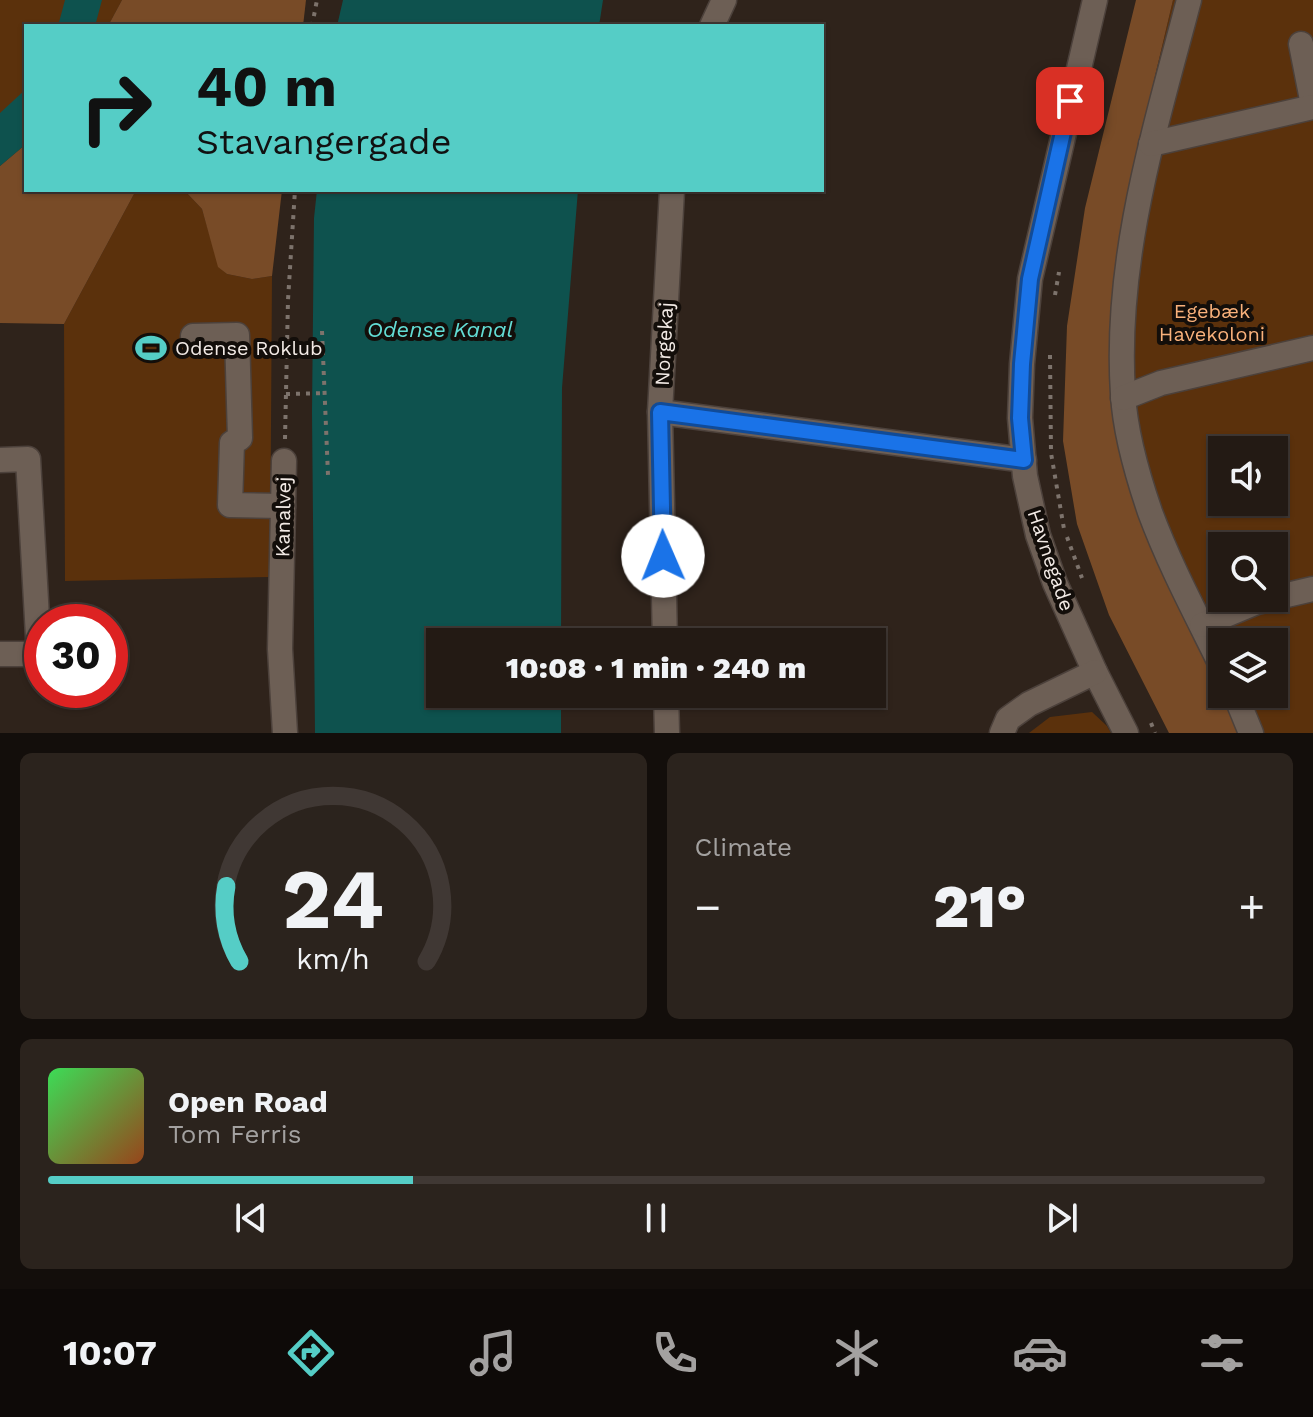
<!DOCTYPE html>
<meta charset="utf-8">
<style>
body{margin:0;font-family:"Work Sans",sans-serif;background:#2b231d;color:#f1f3f6;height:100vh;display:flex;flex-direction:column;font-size:30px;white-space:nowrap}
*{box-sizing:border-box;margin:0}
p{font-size:26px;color:#a3a1a0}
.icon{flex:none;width:44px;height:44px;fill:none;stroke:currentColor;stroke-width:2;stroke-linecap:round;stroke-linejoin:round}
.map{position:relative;height:733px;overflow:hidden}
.details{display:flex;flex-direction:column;gap:20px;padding:20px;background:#130e0b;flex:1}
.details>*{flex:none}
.banner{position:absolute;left:24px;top:24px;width:800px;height:168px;border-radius:0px;box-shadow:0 2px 6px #0004,0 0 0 2px #403834;background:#55cdc6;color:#111;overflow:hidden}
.buttons{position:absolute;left:1208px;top:436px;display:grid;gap:16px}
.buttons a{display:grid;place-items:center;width:80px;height:80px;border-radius:0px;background:#231a14;box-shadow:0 2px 6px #0004,0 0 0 2px #403834;font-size:40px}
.speed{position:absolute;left:24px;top:604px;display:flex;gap:16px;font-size:40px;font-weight:700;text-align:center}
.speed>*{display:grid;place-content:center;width:104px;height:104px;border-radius:50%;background:#231a14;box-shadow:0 2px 6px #0004,0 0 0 2px #403834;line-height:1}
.speed .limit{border:12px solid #d22;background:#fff;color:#111}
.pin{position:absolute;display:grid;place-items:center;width:68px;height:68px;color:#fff;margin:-34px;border-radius:16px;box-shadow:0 4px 12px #0006}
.me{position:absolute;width:88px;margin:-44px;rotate:359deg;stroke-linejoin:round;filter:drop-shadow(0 0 6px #0008)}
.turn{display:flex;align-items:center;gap:28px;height:168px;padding:0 40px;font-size:36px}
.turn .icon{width:104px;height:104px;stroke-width:2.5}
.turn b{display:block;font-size:56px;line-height:68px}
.big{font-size:60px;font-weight:800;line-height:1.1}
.details .widget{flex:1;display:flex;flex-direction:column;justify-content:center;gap:12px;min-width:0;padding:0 28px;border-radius:12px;background:#2b231d}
.details .dial{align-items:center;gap:0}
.dial svg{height:208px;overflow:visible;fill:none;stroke:#403834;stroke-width:7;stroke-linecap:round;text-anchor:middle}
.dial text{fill:#f1f3f6;stroke:none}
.song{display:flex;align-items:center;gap:24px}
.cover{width:96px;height:96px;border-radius:12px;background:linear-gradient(135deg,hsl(130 70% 55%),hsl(20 70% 35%))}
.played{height:8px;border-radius:4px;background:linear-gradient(90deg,#55cdc6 30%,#403834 30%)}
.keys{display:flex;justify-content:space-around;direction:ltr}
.heat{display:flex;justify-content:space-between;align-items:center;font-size:44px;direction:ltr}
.details .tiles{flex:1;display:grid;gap:20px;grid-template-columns:1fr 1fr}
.widget:last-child{grid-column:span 2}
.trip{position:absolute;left:426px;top:628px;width:460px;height:80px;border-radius:0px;background:#231a14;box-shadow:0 2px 6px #0004,0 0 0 2px #403834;font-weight:800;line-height:80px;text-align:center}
.tabs{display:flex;height:128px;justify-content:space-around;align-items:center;background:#0e0a08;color:#a3a1a0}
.tabs .icon{width:56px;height:56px}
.tabs .current{color:#55cdc6}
.tabs b{font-size:36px;color:#f1f3f6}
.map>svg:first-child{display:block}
</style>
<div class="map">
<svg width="1313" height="733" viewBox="0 0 1313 733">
<rect width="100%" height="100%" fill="#2f231b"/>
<!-- green -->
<g fill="#5b310c" fill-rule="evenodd">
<polygon points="0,0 122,0 108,26 26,26 26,144 0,166"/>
<path d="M1173,0H1313V733H1238L1201,644L1115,402L1109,346L1112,297L1130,182ZM1222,450H1274V502H1222ZM1222,546H1274V598H1222ZM1222,642H1274V694H1222Z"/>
<polygon points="140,190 184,190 202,209 219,267 227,274 252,279 272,276 270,577 65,581 64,324 134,194"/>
<polygon points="1092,712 1107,726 1111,733 1029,733 1050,717"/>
</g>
<!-- forest -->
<g fill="#784b27">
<polygon points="122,0 306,0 303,26 108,26"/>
<polygon points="1136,0 1173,0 1130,182 1112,297 1109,346 1115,402 1201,644 1238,733 1169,733 1109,615 1077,524 1063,441 1067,326 1085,208"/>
<polygon points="26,144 26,190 140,190 134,194 64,324 0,323 0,166"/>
<polygon points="184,190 282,190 272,276 252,279 227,274 218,267 202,209"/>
</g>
<!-- water -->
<g fill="#0e524e">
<polygon points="65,0 102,0 95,26 58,26"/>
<polygon points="343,0 603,0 599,26 337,26"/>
<polygon points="26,89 26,144 0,166 0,113"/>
<polygon points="317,190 578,190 562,388 561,642 440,642 440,694 561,694 561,733 315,733 312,412 314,218"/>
</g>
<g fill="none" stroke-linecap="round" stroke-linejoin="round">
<defs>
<g id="minor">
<polyline points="1095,0 1030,279 1022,364 1020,418 1025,476 1038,535 1055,583 1095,672 1126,733"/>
<path d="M1189,0C1155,129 1114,259 1123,394C1125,431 1138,477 1150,512C1170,566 1197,616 1222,667"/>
<polyline points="712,26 724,0"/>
<polyline points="1301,44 1313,105"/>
<polyline points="1151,144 1313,107"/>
<polyline points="193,336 237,335 240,438 232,443 230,505 283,506"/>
<polyline points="1123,398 1161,383 1313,348"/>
<polyline points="660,412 1024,460"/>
<polyline points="0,460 28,459 39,654 0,654"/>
<polyline points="284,461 280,649 285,733"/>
<polyline points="1202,625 1257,602 1313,589"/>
<polyline points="665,642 660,412 672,190"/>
<polyline points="666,694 667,733"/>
<polyline points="1235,694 1251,733"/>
<polyline points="1002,733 1008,719 1029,704 1095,672"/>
</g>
</defs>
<!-- minor casing -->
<use href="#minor" stroke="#4c413b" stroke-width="27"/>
<!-- path -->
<g stroke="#7d736c" stroke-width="4" stroke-dasharray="4 6" stroke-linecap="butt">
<polyline points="312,26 317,0"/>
<polyline points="1055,295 1059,272"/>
<polyline points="322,331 328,475"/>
<polyline points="1050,355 1051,453 1064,529"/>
<polyline points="286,394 325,393"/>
<polyline points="285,439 288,300 295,190"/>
<polyline points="1067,537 1082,578"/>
<polyline points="1151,723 1155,733"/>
</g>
<!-- minor -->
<use href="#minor" stroke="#6d5f55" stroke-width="24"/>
</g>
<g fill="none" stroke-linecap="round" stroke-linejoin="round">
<defs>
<polyline id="route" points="663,556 660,412 1024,460 1020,418 1022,364 1030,279 1070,101"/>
</defs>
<!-- route casing -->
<use href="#route" stroke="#114b97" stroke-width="20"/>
<!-- route -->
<use href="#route" stroke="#1a73e8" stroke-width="14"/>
</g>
<!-- icons -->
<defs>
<symbol id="stadium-bare" viewBox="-9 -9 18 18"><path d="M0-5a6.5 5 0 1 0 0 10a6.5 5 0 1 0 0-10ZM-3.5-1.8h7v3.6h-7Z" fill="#55cdc6" stroke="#130e0a" stroke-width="2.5" paint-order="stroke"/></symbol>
</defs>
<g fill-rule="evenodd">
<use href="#stadium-bare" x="129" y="326" width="44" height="44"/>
</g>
<g text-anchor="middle" stroke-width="8" stroke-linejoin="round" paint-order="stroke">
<!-- park labels -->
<g font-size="20" fill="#f9b17b" stroke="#130e0a">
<text x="1212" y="318">Egebæk<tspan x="1212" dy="23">Havekoloni</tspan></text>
</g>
<!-- street labels -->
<g font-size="20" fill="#f2eae5" stroke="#130e0a">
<text transform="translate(664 344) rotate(-87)" y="7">Norgekaj</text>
<text transform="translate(283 517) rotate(-89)" y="7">Kanalvej</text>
<text transform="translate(1051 560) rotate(71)" y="7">Havnegade</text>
</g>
<!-- poi labels -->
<g font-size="20" fill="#f2eae5" stroke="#130e0a" text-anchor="start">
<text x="175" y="355">Odense Roklub</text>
</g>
<!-- water labels -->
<g font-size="22" font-style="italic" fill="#63ddd5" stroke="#130e0a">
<text x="440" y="337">Odense Kanal</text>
</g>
</g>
</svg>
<div class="buttons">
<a><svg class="icon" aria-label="sound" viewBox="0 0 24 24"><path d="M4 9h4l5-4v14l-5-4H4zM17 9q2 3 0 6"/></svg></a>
<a><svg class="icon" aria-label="search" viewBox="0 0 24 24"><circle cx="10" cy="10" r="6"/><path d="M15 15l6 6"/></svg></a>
<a><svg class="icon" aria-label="layers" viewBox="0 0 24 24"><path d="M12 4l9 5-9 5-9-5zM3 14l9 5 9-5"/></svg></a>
</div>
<div class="speed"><div class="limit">30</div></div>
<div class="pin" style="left:1070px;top:101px;background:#d93025"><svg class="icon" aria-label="arrive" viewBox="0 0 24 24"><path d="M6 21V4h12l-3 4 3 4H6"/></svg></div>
<svg class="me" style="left:663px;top:556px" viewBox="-20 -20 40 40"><circle r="19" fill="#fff"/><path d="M0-13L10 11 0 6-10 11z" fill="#1a73e8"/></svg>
<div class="trip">10:08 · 1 min · 240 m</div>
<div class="banner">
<div class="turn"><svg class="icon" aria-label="right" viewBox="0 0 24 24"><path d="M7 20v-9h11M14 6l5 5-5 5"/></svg><div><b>40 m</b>Stavangergade</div></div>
</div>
</div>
<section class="details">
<div class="tiles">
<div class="widget dial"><svg viewBox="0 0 100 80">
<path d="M14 69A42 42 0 1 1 86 69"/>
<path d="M14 69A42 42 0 0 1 9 40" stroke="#55cdc6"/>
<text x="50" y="56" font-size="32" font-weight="700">24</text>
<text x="50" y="72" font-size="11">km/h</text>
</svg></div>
<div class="widget"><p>Climate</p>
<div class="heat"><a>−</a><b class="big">21°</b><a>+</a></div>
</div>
<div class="widget">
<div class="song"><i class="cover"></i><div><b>Open Road</b><p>Tom Ferris</p></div></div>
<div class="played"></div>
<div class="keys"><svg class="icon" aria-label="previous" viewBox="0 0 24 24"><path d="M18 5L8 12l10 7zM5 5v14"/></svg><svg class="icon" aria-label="pause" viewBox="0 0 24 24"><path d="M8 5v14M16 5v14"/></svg><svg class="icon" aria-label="next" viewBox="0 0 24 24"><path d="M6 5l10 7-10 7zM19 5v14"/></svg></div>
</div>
</div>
</section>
<nav class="tabs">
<b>10:07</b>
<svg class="icon current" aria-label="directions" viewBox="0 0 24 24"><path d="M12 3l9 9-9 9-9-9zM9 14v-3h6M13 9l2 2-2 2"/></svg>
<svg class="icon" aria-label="music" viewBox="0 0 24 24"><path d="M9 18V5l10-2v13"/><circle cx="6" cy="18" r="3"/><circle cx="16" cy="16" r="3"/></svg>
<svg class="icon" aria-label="phone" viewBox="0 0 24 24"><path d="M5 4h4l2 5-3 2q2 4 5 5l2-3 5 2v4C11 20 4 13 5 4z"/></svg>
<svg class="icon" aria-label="climate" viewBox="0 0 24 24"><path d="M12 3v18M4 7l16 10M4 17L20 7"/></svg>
<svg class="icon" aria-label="car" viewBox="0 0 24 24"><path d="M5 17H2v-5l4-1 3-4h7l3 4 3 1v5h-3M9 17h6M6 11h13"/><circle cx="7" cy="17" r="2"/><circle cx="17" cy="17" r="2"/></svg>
<svg class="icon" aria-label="filters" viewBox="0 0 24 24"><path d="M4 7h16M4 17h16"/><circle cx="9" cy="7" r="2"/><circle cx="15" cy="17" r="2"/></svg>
</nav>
